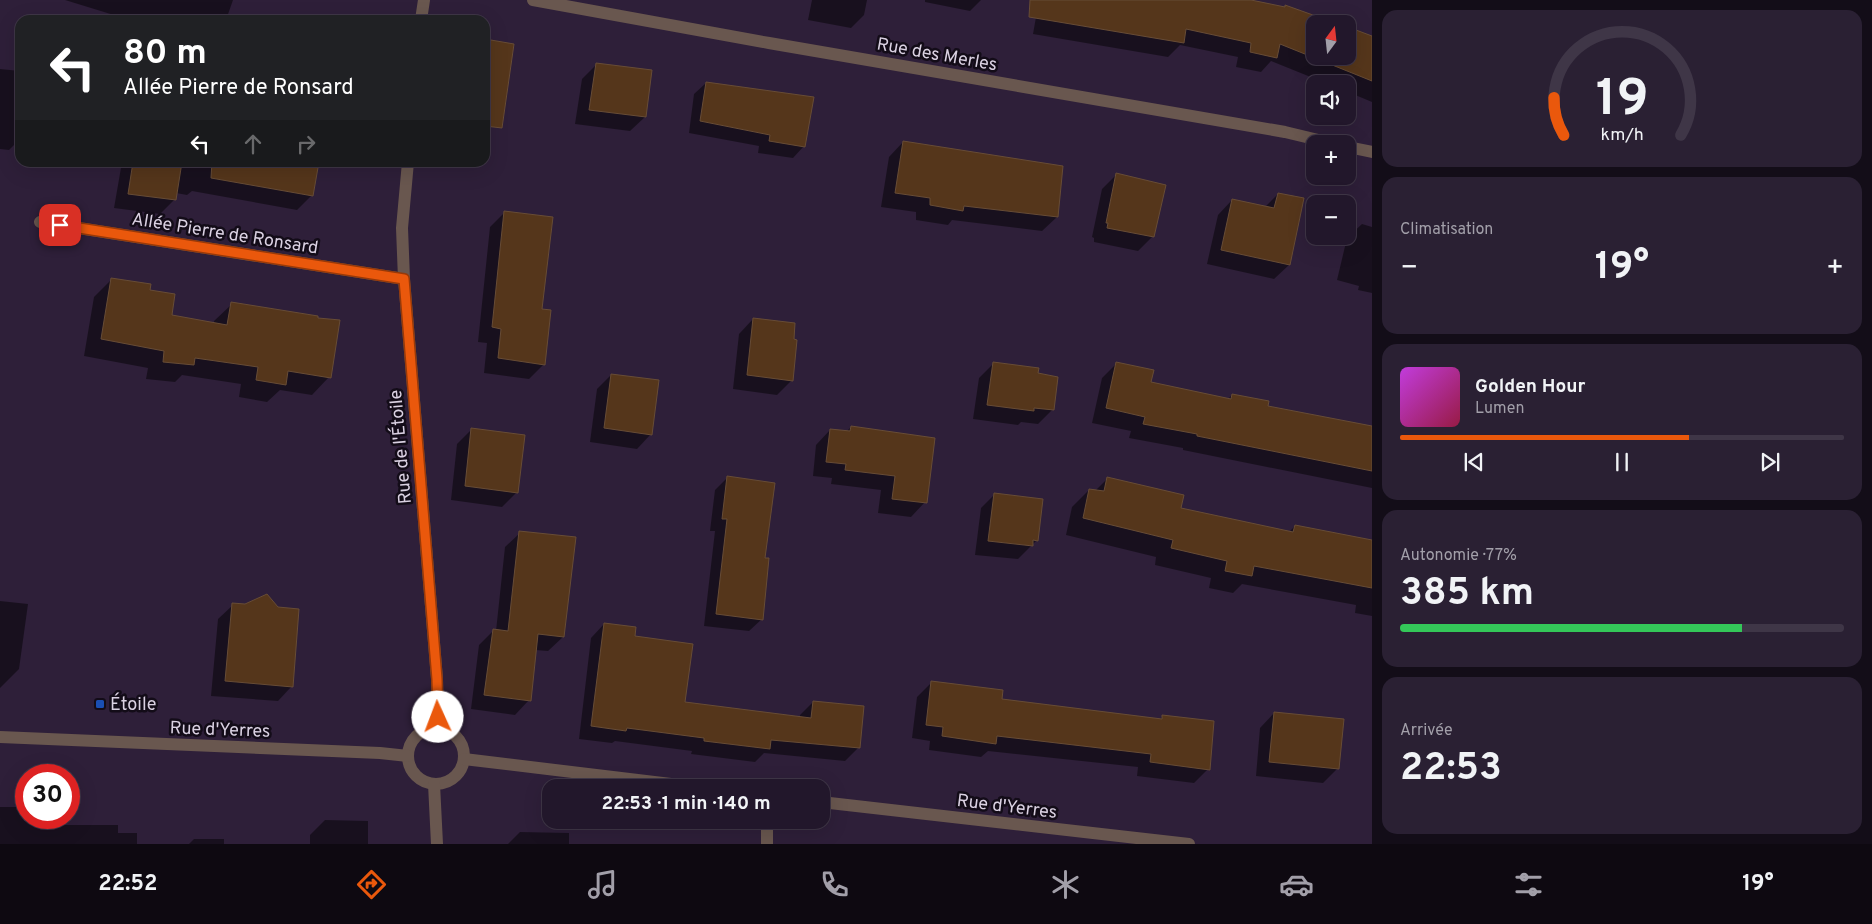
<!DOCTYPE html>
<html lang="fr">
<meta charset="utf-8">
<style>
body{margin:0;font-family:Overpass,sans-serif;background:#2a2033;color:#f1f3f6;height:100vh;display:flex;flex-direction:column;font-size:19px;white-space:nowrap}
*{box-sizing:border-box;margin:0}
p{font-size:16px;color:#a29fa9}
.icon{flex:none;width:28px;height:28px;fill:none;stroke:currentColor;stroke-width:2;stroke-linecap:round;stroke-linejoin:round}
.map{position:relative;flex:1;overflow:hidden}
.panel{display:flex;flex-direction:column;gap:10px;padding:10px;background:#130d18;width:500px}
.panel>*{flex:none}
.banner{position:absolute;left:15px;top:15px;width:475px;height:152px;border-radius:15px;box-shadow:0 5px 20px #0002,0 0 0 1px #3f3647;background:#202124;color:#fff;overflow:hidden}
.needle{width:32px;rotate:15deg}
.fabs{position:absolute;left:1306px;top:15px;display:grid;gap:10px}
.fabs a{display:grid;place-items:center;width:50px;height:50px;border-radius:10px;background:#22172b;box-shadow:0 5px 20px #0002,0 0 0 1px #3f3647;font-size:25px}
.speed{position:absolute;left:15px;top:764px;display:flex;gap:10px;font-size:25px;font-weight:700;text-align:center}
.speed>*{display:grid;place-content:center;width:65px;height:65px;border-radius:50%;background:#22172b;box-shadow:0 5px 20px #0002,0 0 0 1px #3f3647;line-height:1}
.speed .limit{border:8px solid #d22;background:#fff;color:#111}
.pin{position:absolute;display:grid;place-items:center;width:42px;height:42px;color:#fff;margin:-21px;border-radius:10px;box-shadow:0 2px 8px #0006}
.me{position:absolute;width:55px;margin:-28px;rotate:358deg;stroke-linejoin:round;filter:drop-shadow(0 0 4px #0008)}
.turn{display:flex;align-items:center;gap:18px;height:105px;padding:0 25px;font-size:22px}
.turn .icon{width:65px;height:65px;stroke-width:2.5}
.turn b{display:block;font-size:35px;line-height:42px}
.lanes{display:flex;align-items:center;height:48px;padding:0 25px;background:#0003;justify-content:center;gap:25px;direction:ltr}
.lanes .off{opacity:.35}
.big{font-size:38px;font-weight:700;line-height:1.1}
.panel .widget{flex:1;display:flex;flex-direction:column;justify-content:center;gap:8px;min-width:0;padding:0 18px;border-radius:15px;background:#2a2033}
.panel .dial{align-items:center;gap:0}
.dial svg{height:130px;overflow:visible;fill:none;stroke:#3f3647;stroke-width:7;stroke-linecap:round;text-anchor:middle}
.dial text{fill:#f1f3f6;stroke:none}
.song{display:flex;align-items:center;gap:15px}
.cover{width:60px;height:60px;border-radius:8px;background:linear-gradient(135deg,hsl(290 70% 55%),hsl(340 70% 35%))}
.played{height:5px;border-radius:2px;background:linear-gradient(90deg,#ea580c 65%,#3f3647 65%)}
.keys{display:flex;justify-content:space-around;direction:ltr}
.heat{display:flex;justify-content:space-between;align-items:center;font-size:28px;direction:ltr}
.charge{height:8px;border-radius:4px;background:linear-gradient(90deg,#34c759 77%,#3f3647 0)}
.trip{position:absolute;left:542px;top:779px;width:288px;height:50px;border-radius:15px;background:#22172b;box-shadow:0 5px 20px #0002,0 0 0 1px #3f3647;font-weight:700;line-height:50px;text-align:center}
.dock{display:flex;height:80px;justify-content:space-around;align-items:center;background:#0e0911;color:#a29fa9}
.dock .icon{width:35px;height:35px}
.dock .on{color:#ea580c}
.dock b{font-size:22px;color:#f1f3f6}
main{display:flex;flex:1;min-height:0}
.map>svg:first-child{display:block}
</style>
<main>
<div class="map">
<svg width="1372" height="844" viewBox="0 0 1372 844">
<rect width="100%" height="100%" fill="#2e1f39"/>
<!-- shadow -->
<g fill="#0007">
<polygon points="65,0 233,0 226,20 130,20"/>
<polygon points="812,0 867,0 864,15 851,28 808,20"/>
<polygon points="925,0 981,0 970,11 925,2"/>
<polygon points="1039,0 1245,0 1284,8 1286,6 1315,24 1315,56 1348,56 1348,29 1372,37 1372,102 1348,92 1348,84 1328,84 1271,61 1261,72 1236,67 1238,57 1180,45 1168,57 1033,34"/>
<polygon points="597,64 651,71 645,117 630,131 575,124 582,79"/>
<polygon points="0,69 20,71 20,139 9,150 0,149"/>
<polygon points="706,83 804,146 793,158 758,153 759,146 689,133 694,94"/>
<polygon points="903,142 1057,217 1042,231 952,220 948,225 916,220 916,212 881,207 889,157"/>
<polygon points="122,162 317,162 312,195 297,210 192,191 187,195 176,193 175,199 160,214 114,208"/>
<polygon points="1116,175 1153,236 1138,251 1094,242 1094,238 1092,237 1102,189"/>
<polygon points="1278,194 1289,265 1274,279 1207,264 1218,215 1232,200 1265,207"/>
<polygon points="505,212 541,310 544,364 529,379 484,373 487,343 478,342 490,227"/>
<polygon points="1362,224 1372,227 1372,293 1358,290 1359,286 1337,280 1347,238"/>
<polygon points="112,279 148,291 170,316 214,324 214,321 232,304 329,377 312,395 280,390 267,402 239,397 241,384 182,375 175,382 146,379 148,368 84,356 94,297"/>
<polygon points="753,319 791,381 777,395 733,389 739,334"/>
<polygon points="1117,363 1150,383 1228,399 1232,395 1267,407 1372,428 1372,488 1183,450 1183,448 1129,438 1131,431 1092,423 1102,378"/>
<polygon points="993,364 1037,374 1052,410 1038,424 1021,422 1018,425 973,419 979,378"/>
<polygon points="611,375 651,434 637,449 590,442 597,389"/>
<polygon points="851,427 925,502 911,517 878,513 881,490 831,484 832,478 813,476 816,445 830,430 846,432"/>
<polygon points="471,430 517,492 502,507 451,500 457,444"/>
<polygon points="728,477 762,619 749,631 704,626 715,531 710,531 715,490"/>
<polygon points="1107,479 1179,509 1289,532 1295,526 1372,542 1372,616 1355,613 1356,605 1242,584 1233,593 1209,588 1211,578 1155,565 1156,557 1066,535 1072,507 1089,490 1095,491"/>
<polygon points="995,494 1037,540 1018,559 975,555 981,508"/>
<polygon points="520,533 563,637 548,651 535,650 529,700 515,715 471,709 479,645 494,630 496,631 505,547"/>
<polygon points="0,601 28,604 19,669 0,688"/>
<polygon points="233,605 292,686 278,701 211,696 218,619"/>
<polygon points="604,624 633,637 683,703 800,718 800,715 813,702 862,707 858,748 845,761 764,753 755,762 691,754 692,751 615,741 612,743 579,739 591,638"/>
<polygon points="931,683 1000,700 1159,720 1163,716 1208,769 1194,783 1137,776 1138,767 988,751 981,757 929,750 930,741 912,738 917,697"/>
<polygon points="1274,713 1338,768 1323,783 1256,776 1260,728"/>
<polygon points="0,807 26,807 26,818 59,818 59,825 118,825 118,833 137,833 137,844 0,844"/>
<polygon points="325,820 368,821 368,844 310,844 310,835"/>
<polygon points="520,832 569,833 569,844 508,844"/>
<polygon points="194,839 224,839 224,844 189,844"/>
</g>
<!-- building -->
<g fill="#55361b" stroke="#674c36">
<polygon points="1030,0 1251,0 1285,7 1285,5 1338,24 1315,24 1315,56 1348,56 1348,27 1372,36 1372,81 1280,44 1277,58 1250,52 1251,43 1186,29 1184,43 1029,17"/>
<polygon points="485,39 514,44 502,128 485,126"/>
<polygon points="596,63 652,70 646,117 589,110"/>
<polygon points="706,82 814,97 805,147 769,141 770,135 700,121"/>
<polygon points="903,141 1063,166 1058,217 964,206 963,211 930,205 930,198 895,193"/>
<polygon points="133,162 182,162 176,200 128,194"/>
<polygon points="212,162 319,162 313,196 211,178"/>
<polygon points="1116,173 1166,185 1154,237 1107,228 1108,223 1106,223"/>
<polygon points="1278,193 1304,198 1290,265 1221,250 1232,199 1274,208"/>
<polygon points="504,211 553,217 542,309 551,310 545,365 498,358 501,329 492,327"/>
<polygon points="111,278 151,284 150,290 175,294 172,315 227,325 231,302 318,316 318,318 340,320 331,378 288,371 286,385 256,380 258,367 195,358 194,365 163,362 164,351 101,339"/>
<polygon points="753,318 795,323 794,339 797,340 793,381 747,375"/>
<polygon points="993,362 1039,368 1038,373 1058,377 1054,410 1034,408 1034,411 987,405"/>
<polygon points="1116,362 1154,370 1151,382 1231,399 1232,394 1269,401 1268,406 1372,426 1372,471 1197,436 1197,434 1143,424 1145,417 1106,408"/>
<polygon points="611,374 659,380 652,435 604,428"/>
<polygon points="851,426 935,438 927,503 892,499 895,476 845,470 846,464 826,462 830,429 850,431"/>
<polygon points="471,428 525,435 518,493 465,486"/>
<polygon points="727,476 775,483 765,558 769,558 763,620 716,614 727,519 722,519"/>
<polygon points="1107,477 1184,495 1181,508 1293,532 1295,525 1372,540 1372,588 1254,566 1252,576 1225,571 1227,561 1171,548 1173,540 1083,518 1089,489 1104,491"/>
<polygon points="994,493 1043,499 1038,541 1033,540 1033,546 988,541"/>
<polygon points="519,531 576,537 564,637 538,634 531,701 484,695 493,629 508,631"/>
<polygon points="267,594 278,607 299,609 293,687 225,681 232,603 245,604"/>
<polygon points="604,623 636,627 635,636 693,644 685,702 811,718 813,701 864,706 860,748 771,740 770,749 704,741 704,738 627,728 626,731 591,726"/>
<polygon points="931,681 1003,690 1002,699 1162,719 1162,715 1214,721 1210,770 1150,762 1151,754 997,736 996,744 942,736 943,727 926,725"/>
<polygon points="1274,712 1344,719 1339,769 1269,762"/>
</g>
<g fill="none" stroke-linecap="round" stroke-linejoin="round">
<!-- minor -->
<g stroke="#69574f" stroke-width="12">
<polyline points="533,0 769,43 1285,132 1335,144"/>
<polyline points="421,20 424,0"/>
<polyline points="1348,147 1372,152"/>
<polyline points="408,162 402,228 404,279 437,679 438,729"/>
<polyline points="40,222 404,279"/>
<circle cx="436" cy="756" r="28"/>
<polyline points="0,737 380,753 408,756"/>
<polyline points="464,759 704,788"/>
<polyline points="434,784 437,844"/>
<polyline points="821,802 1189,844"/>
<polyline points="767,844 767,820"/>
</g>
</g>
<g fill="none" stroke-linecap="round" stroke-linejoin="round">
<defs>
<polyline id="route" points="60,225 404,279 437,679 438,717"/>
</defs>
<!-- route casing -->
<use href="#route" stroke="#983908" stroke-width="12"/>
<!-- route -->
<use href="#route" stroke="#ea580c" stroke-width="9"/>
</g>
<!-- markers -->
<rect fill="#1a4fb4" stroke="#130c18" stroke-width="2" x="95" y="699" width="10" height="10" rx="2.5"/>
<g text-anchor="middle" stroke-width="5" stroke-linejoin="round" paint-order="stroke">
<!-- street labels -->
<g font-size="18" fill="#dad1e2" stroke="#130c18">
<text transform="translate(937 54) rotate(10)" y="6">Rue des Merles</text>
<text transform="translate(225 233) rotate(9)" y="6">Allée Pierre de Ronsard</text>
<text transform="translate(400 447) rotate(-95)" y="6">Rue de l'Étoile</text>
<text transform="translate(220 729) rotate(2)" y="6">Rue d'Yerres</text>
<text transform="translate(1007 806) rotate(7)" y="6">Rue d'Yerres</text>
</g>
<!-- poi labels -->
<g font-size="18" fill="#dad1e2" stroke="#130c18" text-anchor="start">
<text x="110" y="710">Étoile</text>
</g>
</g>
</svg>
<div class="fabs">
<a><svg class="needle" viewBox="-14 -14 28 28"><path d="M0-13l5 13h-10z" fill="#e53935"/><path d="M0 13l5-13h-10z" fill="#a29fa9"/></svg></a>
<a><svg class="icon" aria-label="sound" viewBox="0 0 24 24"><path d="M4 9h4l5-4v14l-5-4H4zM17 9q2 3 0 6"/></svg></a>
<a>+</a>
<a>−</a>
</div>
<div class="speed"><div class="limit">30</div></div>
<div class="pin" style="left:60px;top:225px;background:#d93025"><svg class="icon" aria-label="arrive" viewBox="0 0 24 24"><path d="M6 21V4h12l-3 4 3 4H6"/></svg></div>
<svg class="me" style="left:438px;top:717px" viewBox="-20 -20 40 40"><circle r="19" fill="#fff"/><path d="M0-13L10 11 0 6-10 11z" fill="#ea580c"/></svg>
<div class="trip">22:53 · 1 min · 140 m</div>
<div class="banner">
<div class="turn"><svg class="icon" aria-label="left" viewBox="0 0 24 24"><path d="M17 20v-9H6M10 6l-5 5 5 5"/></svg><div><b>80 m</b>Allée Pierre de Ronsard</div></div>
<div class="lanes"><svg class="icon" aria-label="left" viewBox="0 0 24 24"><path d="M17 20v-9H6M10 6l-5 5 5 5"/></svg><svg class="icon off" aria-label="ahead" viewBox="0 0 24 24"><path d="M12 20V5M6 11l6-6 6 6"/></svg><svg class="icon off" aria-label="right" viewBox="0 0 24 24"><path d="M7 20v-9h11M14 6l5 5-5 5"/></svg></div>
</div>
</div>
<section class="panel">
<div class="widget dial"><svg viewBox="0 0 100 80">
<path d="M14 69A42 42 0 1 1 86 69"/>
<path d="M14 69A42 42 0 0 1 8 46" stroke="#ea580c"/>
<text x="50" y="56" font-size="32" font-weight="700">19</text>
<text x="50" y="72" font-size="11">km/h</text>
</svg></div>
<div class="widget"><p>Climatisation</p>
<div class="heat"><a>−</a><b class="big">19°</b><a>+</a></div>
</div>
<div class="widget">
<div class="song"><i class="cover"></i><div><b>Golden Hour</b><p>Lumen</p></div></div>
<div class="played"></div>
<div class="keys"><svg class="icon" aria-label="previous" viewBox="0 0 24 24"><path d="M18 5L8 12l10 7zM5 5v14"/></svg><svg class="icon" aria-label="pause" viewBox="0 0 24 24"><path d="M8 5v14M16 5v14"/></svg><svg class="icon" aria-label="next" viewBox="0 0 24 24"><path d="M6 5l10 7-10 7zM19 5v14"/></svg></div>
</div>
<div class="widget"><p>Autonomie · 77%</p><b class="big">385 km</b><div class="charge"></div></div>
<div class="widget"><p>Arrivée</p><b class="big">22:53</b></div>
</section>
</main>
<nav class="dock">
<b>22:52</b>
<svg class="icon on" aria-label="directions" viewBox="0 0 24 24"><path d="M12 3l9 9-9 9-9-9zM9 14v-3h6M13 9l2 2-2 2"/></svg>
<svg class="icon" aria-label="music" viewBox="0 0 24 24"><path d="M9 18V5l10-2v13"/><circle cx="6" cy="18" r="3"/><circle cx="16" cy="16" r="3"/></svg>
<svg class="icon" aria-label="phone" viewBox="0 0 24 24"><path d="M5 4h4l2 5-3 2q2 4 5 5l2-3 5 2v4C11 20 4 13 5 4z"/></svg>
<svg class="icon" aria-label="climate" viewBox="0 0 24 24"><path d="M12 3v18M4 7l16 10M4 17L20 7"/></svg>
<svg class="icon" aria-label="car" viewBox="0 0 24 24"><path d="M5 17H2v-5l4-1 3-4h7l3 4 3 1v5h-3M9 17h6M6 11h13"/><circle cx="7" cy="17" r="2"/><circle cx="17" cy="17" r="2"/></svg>
<svg class="icon" aria-label="filters" viewBox="0 0 24 24"><path d="M4 7h16M4 17h16"/><circle cx="9" cy="7" r="2"/><circle cx="15" cy="17" r="2"/></svg>
<b>19°</b>
</nav>
